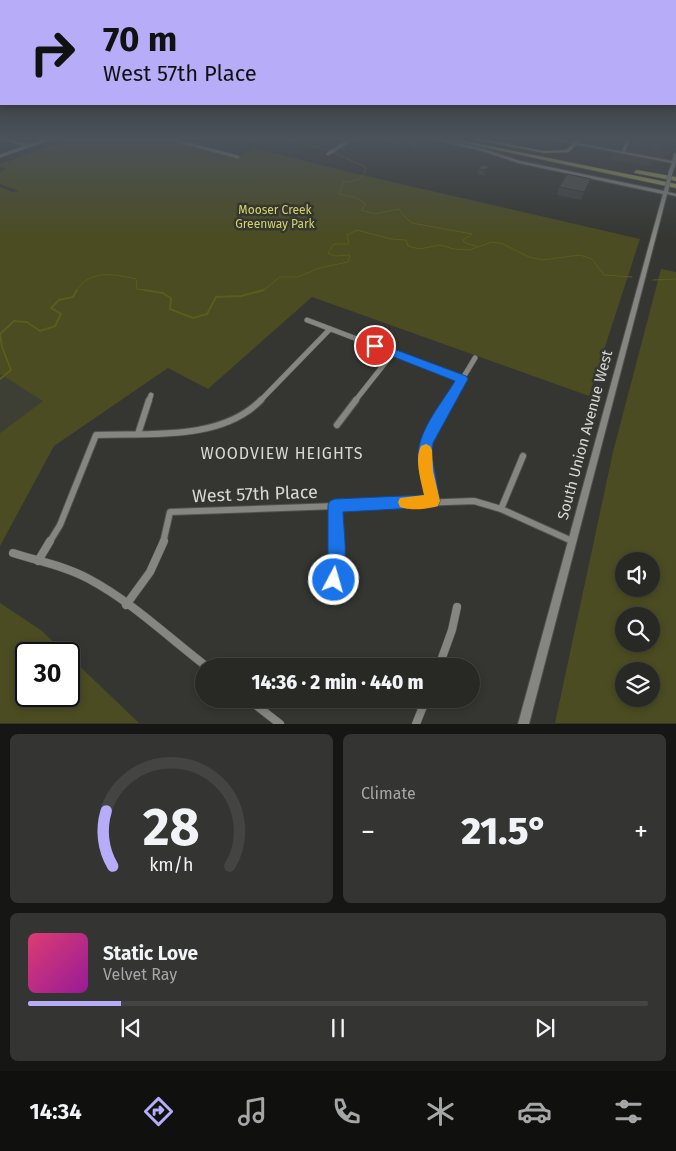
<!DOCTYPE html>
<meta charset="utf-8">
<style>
body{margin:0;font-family:"Fira Sans",sans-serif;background:#343432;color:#f1f3f6;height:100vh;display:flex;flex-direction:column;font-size:19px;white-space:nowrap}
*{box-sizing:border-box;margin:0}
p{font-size:16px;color:#a5a6a7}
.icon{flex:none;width:28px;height:28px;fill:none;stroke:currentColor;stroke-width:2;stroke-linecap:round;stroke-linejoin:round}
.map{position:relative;height:724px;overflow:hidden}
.sheet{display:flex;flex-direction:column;gap:10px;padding:10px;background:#161614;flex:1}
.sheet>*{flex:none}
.banner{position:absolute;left:0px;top:0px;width:676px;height:105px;box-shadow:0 2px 8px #0003,0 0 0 1px #444442;background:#b6acf8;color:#111;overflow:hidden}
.fabs{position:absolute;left:615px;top:552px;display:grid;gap:10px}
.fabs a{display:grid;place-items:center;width:45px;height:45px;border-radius:50%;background:#282825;box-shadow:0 2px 8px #0003,0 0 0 1px #444442;font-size:25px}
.speed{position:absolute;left:15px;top:642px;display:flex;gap:10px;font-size:25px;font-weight:700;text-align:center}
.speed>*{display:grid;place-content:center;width:65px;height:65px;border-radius:50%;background:#282825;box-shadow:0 2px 8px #0003,0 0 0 1px #444442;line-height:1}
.speed .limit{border:2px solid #111;border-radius:8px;background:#fff;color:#111}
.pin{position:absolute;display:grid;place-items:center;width:42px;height:42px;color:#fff;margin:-21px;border:2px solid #fff;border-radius:50%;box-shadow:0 1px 5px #0007}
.me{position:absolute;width:55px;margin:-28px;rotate:6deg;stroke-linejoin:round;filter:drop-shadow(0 0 4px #0008)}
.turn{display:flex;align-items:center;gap:18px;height:105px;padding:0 20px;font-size:22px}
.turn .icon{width:65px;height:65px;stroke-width:2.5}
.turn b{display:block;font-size:35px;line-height:42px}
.big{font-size:38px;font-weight:800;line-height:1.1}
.sheet .card{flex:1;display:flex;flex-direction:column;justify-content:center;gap:8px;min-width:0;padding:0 18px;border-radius:8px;background:#343432}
.sheet .dial{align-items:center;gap:0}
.dial svg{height:130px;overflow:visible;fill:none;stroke:#444442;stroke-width:7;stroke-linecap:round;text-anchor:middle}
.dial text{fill:#f1f3f6;stroke:none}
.song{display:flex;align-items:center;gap:15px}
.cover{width:60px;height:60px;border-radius:8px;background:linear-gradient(135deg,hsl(340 70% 55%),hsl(300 70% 35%))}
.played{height:5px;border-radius:2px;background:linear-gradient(90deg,#b6acf8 15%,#444442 15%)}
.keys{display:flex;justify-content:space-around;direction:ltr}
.heat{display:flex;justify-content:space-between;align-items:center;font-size:28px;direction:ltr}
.sheet .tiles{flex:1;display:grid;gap:10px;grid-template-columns:1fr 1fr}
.card:last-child{grid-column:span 2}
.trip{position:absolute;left:195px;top:658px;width:285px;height:50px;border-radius:25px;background:#282825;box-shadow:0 2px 8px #0003,0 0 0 1px #444442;font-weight:800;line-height:50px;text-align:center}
.tabs{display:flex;height:80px;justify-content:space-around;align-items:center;background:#10100f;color:#a5a6a7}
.tabs .icon{width:35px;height:35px}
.tabs .current{color:#b6acf8}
.tabs b{font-size:22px;color:#f1f3f6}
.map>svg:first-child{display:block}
</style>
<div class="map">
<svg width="676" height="724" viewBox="0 0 676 724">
<rect width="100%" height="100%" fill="#353631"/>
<!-- built -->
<g fill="#3e3f34">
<polygon points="631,141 671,147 668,156 660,157 626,151"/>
<polygon points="616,153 653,160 651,166 611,160"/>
<polygon points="0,374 44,401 0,433"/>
</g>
<!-- green -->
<g fill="#4b4c21" fill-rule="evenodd">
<polygon points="74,138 166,138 237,157 254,148 349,172 640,239 589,396 312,297 208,389 168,368 54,446 0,546 0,433 43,401 0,374 0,187 13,192 19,191 0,184 0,172 6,169 0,167 0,164"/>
<path d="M661,269L676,272V723H555L613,452ZM624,561H651V589H624ZM624,616H651V644H624ZM624,671H651V699H624Z"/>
<polygon points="0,603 42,631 66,654 26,654 26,696 69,696 69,656 139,723 0,723"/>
</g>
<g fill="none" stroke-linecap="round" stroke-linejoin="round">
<!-- stream-far1 -->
<g stroke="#5b5c1d" stroke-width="1">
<polyline points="284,138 288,141 328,150 366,167 365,172 358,180 344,182 339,194 354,197 366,204 361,210 375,214 399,209 403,215 412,223 472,234 463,240 465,243 476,246"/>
<polyline points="653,280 676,279"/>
<path d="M76,291C90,269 114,274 136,279L137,289L152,291"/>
<polyline points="259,291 264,290 280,277 298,277 319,268 348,262 350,255 335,256 328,253 334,244 349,244 347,235 357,230 391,239 406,240 408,246 419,249 440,245 454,249 469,250 492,242 503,244 529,257 542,260 580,255 592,259 604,275 632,277"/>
</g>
<!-- stream -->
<g stroke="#5b5c1d" stroke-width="2">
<polyline points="144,290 163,293 171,298 170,309 193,318 207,314 216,297 241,296 264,290"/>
<polyline points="0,379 11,370 2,347 0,334 14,321 27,322 40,331 55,326 61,314 51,308 59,300 73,297 77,290"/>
</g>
<defs>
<g id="minor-far3">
<polyline points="3,138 28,146"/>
<polyline points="166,138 238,157"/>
<polyline points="576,143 580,138"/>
<polyline points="623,152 629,138"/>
<polyline points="328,154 353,138"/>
<polyline points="0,156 51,138"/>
</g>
<g id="minor-far2">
<polyline points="307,320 462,379"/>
<polyline points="149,401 151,395"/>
<polyline points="260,401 330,329"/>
<polyline points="355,401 393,353"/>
<polyline points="449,401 475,358"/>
</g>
<g id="minor-far1">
<polyline points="337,425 356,400"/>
<polyline points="138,434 149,400"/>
<path d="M433,501C429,480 421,455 430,434C435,423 444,411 450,400"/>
<polyline points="335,505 336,543"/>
<polyline points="501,509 523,456"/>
<path d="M49,543L60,525L96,435C149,433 221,441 261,400"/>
<polyline points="163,543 170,512 474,501 501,509 572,541"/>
</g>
<g id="minor">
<path d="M13,553C38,561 65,566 89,579C132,602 168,637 206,666"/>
<polyline points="38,561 50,541"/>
<polyline points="332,593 337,558 336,541"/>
<polyline points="126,605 150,572 164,541"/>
<polyline points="439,666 452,630 457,607"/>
<polyline points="248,699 280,724"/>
<polyline points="416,724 426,699"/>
</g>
<g id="tertiary">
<polygon points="428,138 434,138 484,149 520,161 664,191 665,187 667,186 669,187 668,192 676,194 676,196 667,194 529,724 518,724 663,194 519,163 482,151"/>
<polygon points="544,138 551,138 672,161 674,154 676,153 676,162 673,171 671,172 669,171 672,163"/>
</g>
<g id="motorway">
<polygon points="441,138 450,138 676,184 676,188"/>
<polygon points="467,138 477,138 544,151 566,150 574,142 578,143 569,152 544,153"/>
<polygon points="637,170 676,177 676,181 635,173 634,172"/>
</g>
</defs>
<!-- minor-far3 casing -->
<use href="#minor-far3" stroke="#51524e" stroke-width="4"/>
<!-- minor-far2 casing -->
<use href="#minor-far2" stroke="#51524e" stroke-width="6"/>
<!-- minor-far1 casing -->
<use href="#minor-far1" stroke="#51524e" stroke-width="8"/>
<!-- minor casing -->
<use href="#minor" stroke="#51524e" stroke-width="9"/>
<!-- tertiary casing -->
<use href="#tertiary" stroke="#51524e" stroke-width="2"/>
<!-- motorway casing -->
<use href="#motorway" stroke="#51524e" stroke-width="1"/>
<!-- minor-far3 -->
<use href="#minor-far3" stroke="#858681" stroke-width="3"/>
<!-- minor-far2 -->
<use href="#minor-far2" stroke="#858681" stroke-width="5"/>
<!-- minor-far1 -->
<use href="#minor-far1" stroke="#858681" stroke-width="6"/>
<!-- minor -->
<use href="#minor" stroke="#858681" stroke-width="8"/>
<!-- tertiary -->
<use href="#tertiary" fill="#858681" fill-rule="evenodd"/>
<!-- motorway -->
<use href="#motorway" fill="#9c9d57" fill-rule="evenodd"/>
<defs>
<polyline id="tertiary-bridge" points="667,187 671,171"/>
</defs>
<!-- tertiary-bridge casing -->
<use href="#tertiary-bridge" stroke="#51524e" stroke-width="4.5" stroke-linecap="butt"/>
<!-- tertiary-bridge -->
<use href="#tertiary-bridge" stroke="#858681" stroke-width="4"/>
</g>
<!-- wall -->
<g fill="#434340">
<polygon points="370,138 405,138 396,144"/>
<polygon points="412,138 429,141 417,150 411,149"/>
<polygon points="655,143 660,143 656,154 651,153"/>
<polygon points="489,166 488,172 484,176 477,174 478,169"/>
<polygon points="559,187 588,187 581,200 557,195"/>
</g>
<!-- shaded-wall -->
<g fill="#373734">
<polygon points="397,138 405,138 396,144"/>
<polygon points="420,138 429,138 429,141 417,150 418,139"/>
<polygon points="489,166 488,172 484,176 485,170"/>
<polygon points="591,179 588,187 581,200 584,192"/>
</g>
<!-- building -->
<g fill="#4e4e4a" stroke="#373734">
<polygon points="655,143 660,143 658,148 653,147"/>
<polygon points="482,165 489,166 485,170 478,169"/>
<polygon points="567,174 591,179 584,192 559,187"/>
</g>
<!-- sky -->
<linearGradient id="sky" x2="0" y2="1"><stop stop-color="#1d1e1b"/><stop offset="0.58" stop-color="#4b525a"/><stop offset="1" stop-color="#4b525a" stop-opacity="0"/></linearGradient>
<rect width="676" height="239" fill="url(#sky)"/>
<!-- route -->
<path fill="#1a73e8" stroke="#114b97" d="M375,342L466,376L468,379L433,443L432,456L440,501L438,506L433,507L343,512C344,535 349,564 340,586L334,588L328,586L325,580L328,558V505L330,501L335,499L425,495C422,482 418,468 418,455C419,429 442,403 455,381L371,348L369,346L371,343Z"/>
<!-- slow -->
<path fill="#f59e0b" d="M426,444L430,446L432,450L433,471L440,501L438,506C428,509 411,511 400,507L398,502L400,498L424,495C421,481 414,459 421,446Z"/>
<g text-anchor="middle" stroke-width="5" stroke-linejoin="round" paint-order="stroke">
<!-- far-park labels -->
<g font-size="12" fill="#d2d465" stroke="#353631">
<text x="275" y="214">Mooser Creek<tspan x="275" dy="14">Greenway Park</tspan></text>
</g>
<!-- street labels -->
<g font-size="15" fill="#d8d9d6" stroke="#353631">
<text transform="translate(585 435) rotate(-75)" y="5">South Union Avenue West</text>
</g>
<!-- neighbourhood labels -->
<g font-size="16" letter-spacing="1" fill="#d8d9d6" stroke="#353631">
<text x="282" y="459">WOODVIEW HEIGHTS</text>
</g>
<!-- near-street labels -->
<g font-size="18" fill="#d8d9d6" stroke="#353631">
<text transform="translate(255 494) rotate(-2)" y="6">West 57th Place</text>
</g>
</g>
</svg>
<div class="fabs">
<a><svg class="icon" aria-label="sound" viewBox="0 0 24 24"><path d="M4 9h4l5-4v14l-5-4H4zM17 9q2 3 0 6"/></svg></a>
<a><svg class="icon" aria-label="search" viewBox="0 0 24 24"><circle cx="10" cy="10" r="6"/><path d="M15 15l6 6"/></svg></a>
<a><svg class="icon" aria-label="layers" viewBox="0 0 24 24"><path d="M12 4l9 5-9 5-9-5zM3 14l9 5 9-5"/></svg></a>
</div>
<div class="speed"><div class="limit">30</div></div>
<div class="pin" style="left:375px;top:346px;background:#d93025"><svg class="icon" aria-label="arrive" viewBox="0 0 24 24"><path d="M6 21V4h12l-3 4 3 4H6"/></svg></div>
<svg class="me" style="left:334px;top:580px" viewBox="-20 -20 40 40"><circle r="17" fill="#1a73e8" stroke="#fff" stroke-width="3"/><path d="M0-11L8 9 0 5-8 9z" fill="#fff"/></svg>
<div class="trip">14:36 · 2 min · 440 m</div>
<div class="banner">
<div class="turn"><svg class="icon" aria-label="right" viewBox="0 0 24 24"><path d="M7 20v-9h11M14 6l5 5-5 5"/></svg><div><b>70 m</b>West 57th Place</div></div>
</div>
</div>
<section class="sheet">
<div class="tiles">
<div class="card dial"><svg viewBox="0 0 100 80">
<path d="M14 69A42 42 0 1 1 86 69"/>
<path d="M14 69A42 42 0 0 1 10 35" stroke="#b6acf8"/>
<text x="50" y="56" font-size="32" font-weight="700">28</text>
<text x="50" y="72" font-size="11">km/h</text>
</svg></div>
<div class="card"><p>Climate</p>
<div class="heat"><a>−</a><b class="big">21.5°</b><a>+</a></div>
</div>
<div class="card">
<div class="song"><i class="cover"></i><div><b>Static Love</b><p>Velvet Ray</p></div></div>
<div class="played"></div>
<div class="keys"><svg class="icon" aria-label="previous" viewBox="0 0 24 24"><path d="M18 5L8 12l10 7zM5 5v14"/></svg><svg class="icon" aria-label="pause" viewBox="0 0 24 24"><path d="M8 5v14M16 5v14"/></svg><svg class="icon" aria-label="next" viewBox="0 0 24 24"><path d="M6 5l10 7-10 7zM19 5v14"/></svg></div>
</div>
</div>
</section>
<nav class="tabs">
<b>14:34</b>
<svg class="icon current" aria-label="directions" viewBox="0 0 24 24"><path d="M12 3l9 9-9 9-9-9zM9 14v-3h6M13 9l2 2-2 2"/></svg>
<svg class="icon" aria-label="music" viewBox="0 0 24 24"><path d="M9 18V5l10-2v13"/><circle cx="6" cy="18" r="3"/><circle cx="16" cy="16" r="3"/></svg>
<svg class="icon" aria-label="phone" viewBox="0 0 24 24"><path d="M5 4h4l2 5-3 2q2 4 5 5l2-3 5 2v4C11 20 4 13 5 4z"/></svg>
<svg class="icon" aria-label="climate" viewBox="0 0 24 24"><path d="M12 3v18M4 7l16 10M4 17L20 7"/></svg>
<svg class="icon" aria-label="car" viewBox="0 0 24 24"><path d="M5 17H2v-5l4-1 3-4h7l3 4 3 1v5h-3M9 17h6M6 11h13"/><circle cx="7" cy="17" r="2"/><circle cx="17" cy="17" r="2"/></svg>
<svg class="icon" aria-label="filters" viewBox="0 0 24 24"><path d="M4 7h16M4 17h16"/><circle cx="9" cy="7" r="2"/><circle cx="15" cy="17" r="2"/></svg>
</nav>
